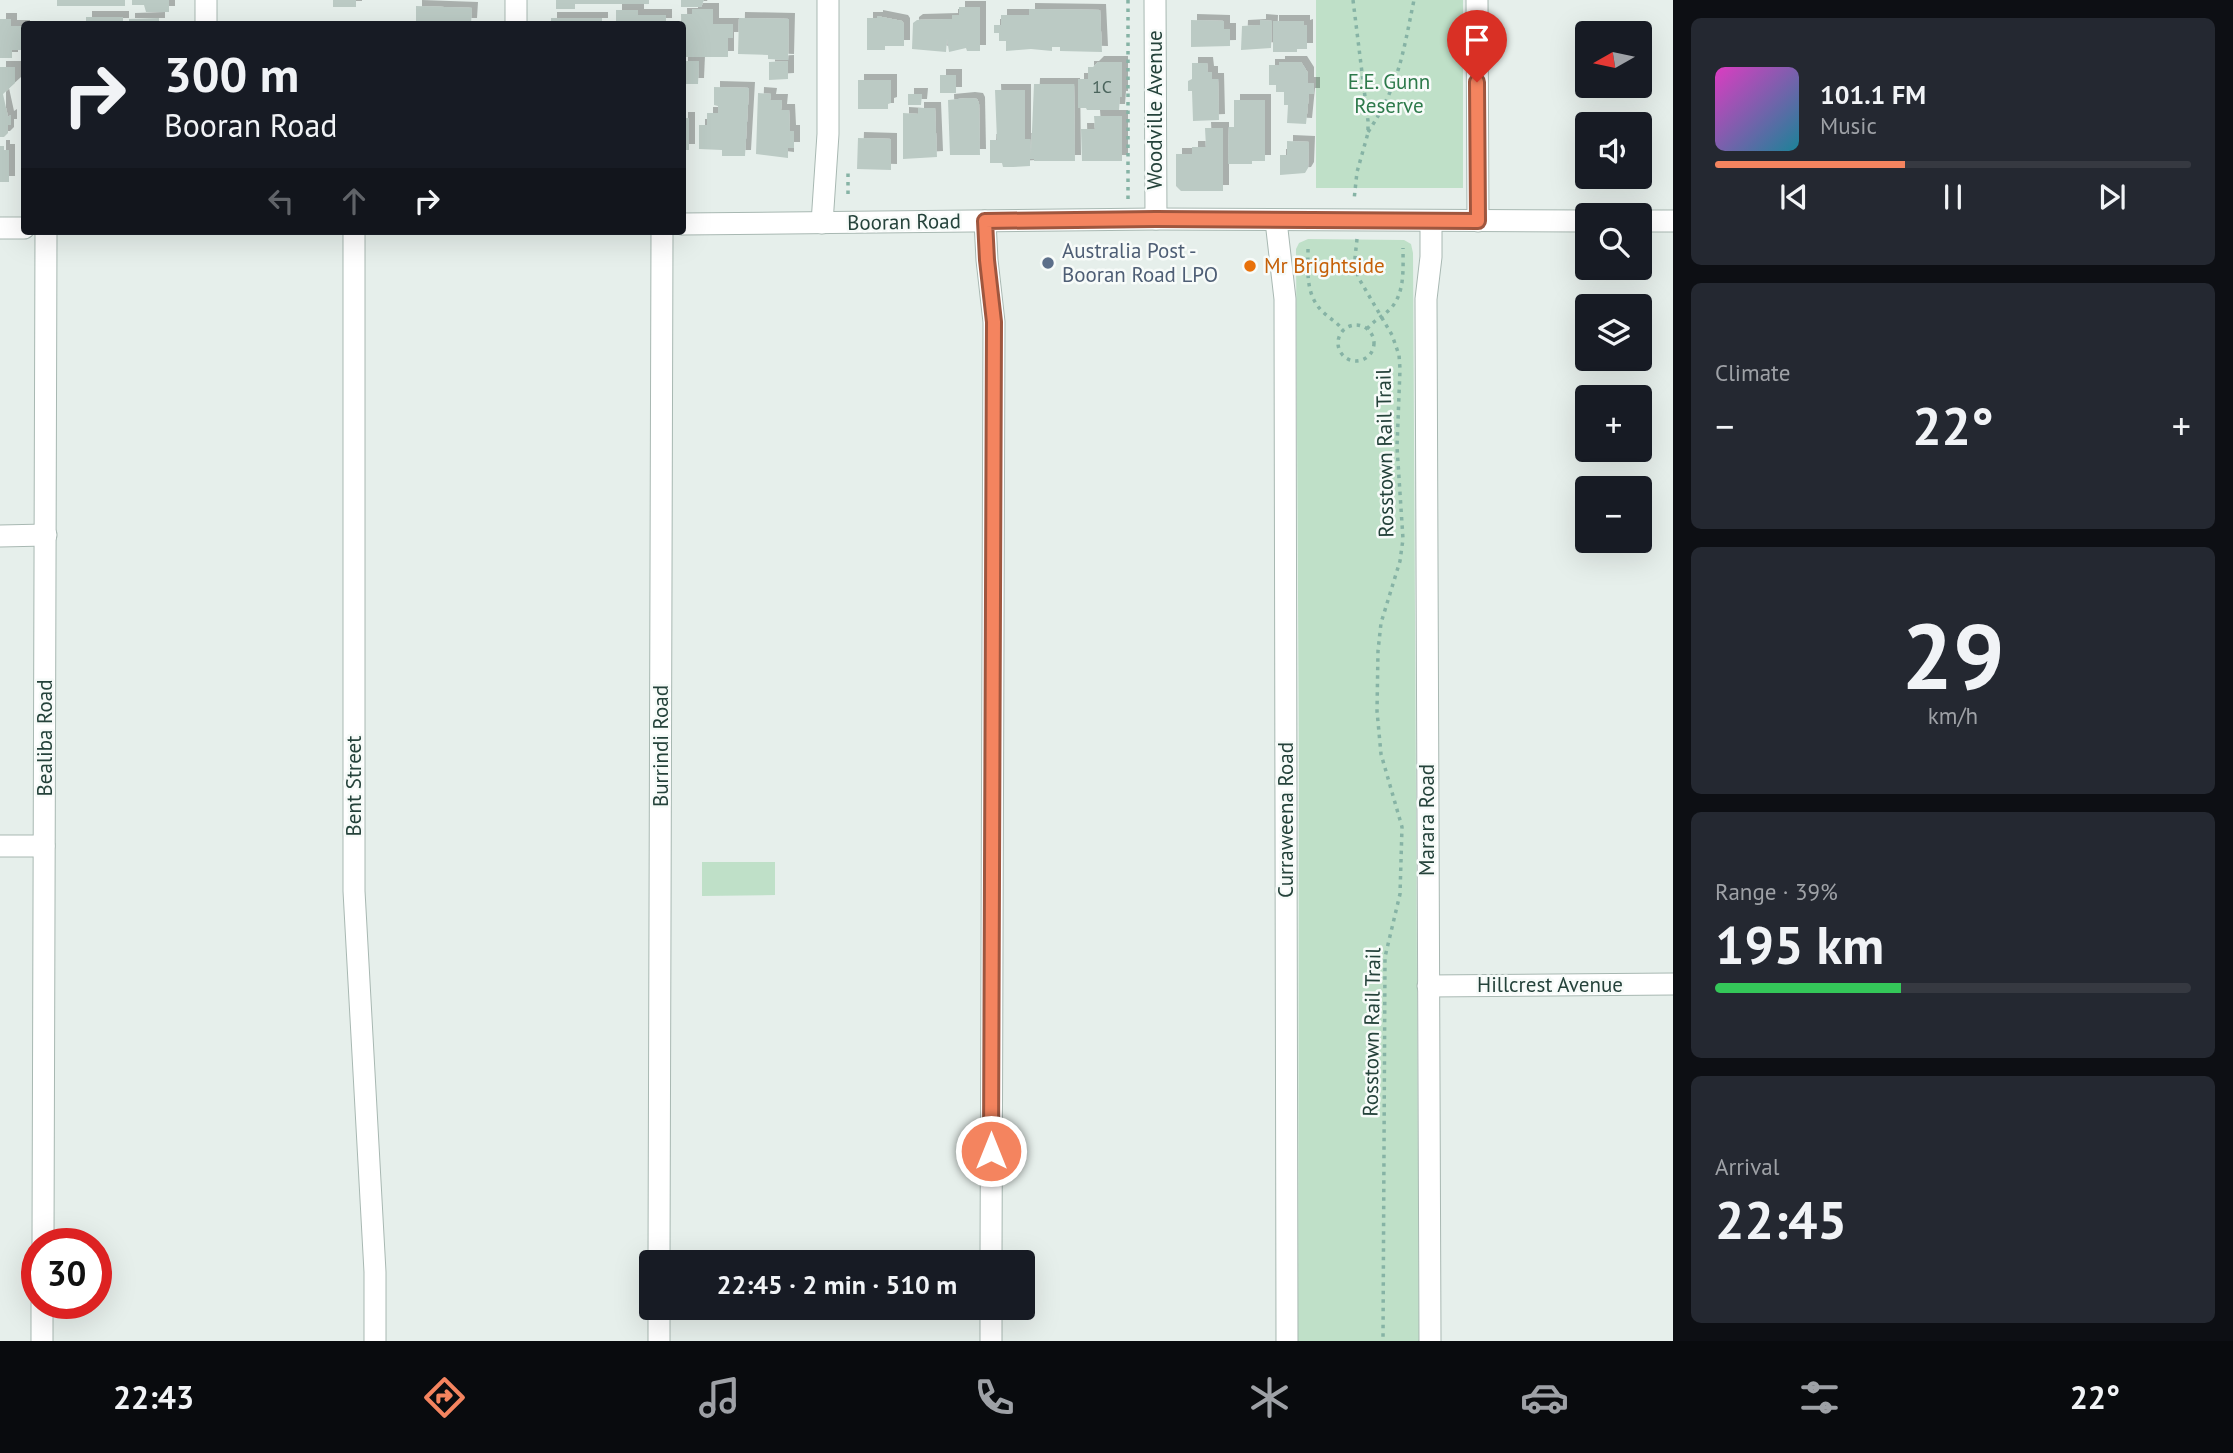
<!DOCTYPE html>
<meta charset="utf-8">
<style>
body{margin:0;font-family:"PT Sans",sans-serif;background:#242831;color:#f1f3f6;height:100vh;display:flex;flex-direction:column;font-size:26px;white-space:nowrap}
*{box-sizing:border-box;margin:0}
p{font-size:23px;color:#9ea1a6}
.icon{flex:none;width:38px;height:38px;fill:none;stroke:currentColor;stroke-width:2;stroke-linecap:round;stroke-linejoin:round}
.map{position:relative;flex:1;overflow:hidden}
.side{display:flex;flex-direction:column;gap:18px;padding:18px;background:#0d0f14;width:560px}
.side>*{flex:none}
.guide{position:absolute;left:21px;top:21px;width:665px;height:214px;border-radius:7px;box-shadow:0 7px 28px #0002;background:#171b24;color:#f1f3f6;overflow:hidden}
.needle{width:46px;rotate:261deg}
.fabs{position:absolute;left:1575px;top:21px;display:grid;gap:14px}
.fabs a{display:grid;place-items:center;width:77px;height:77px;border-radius:7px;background:#171b24;box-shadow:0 7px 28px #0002;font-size:35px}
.speed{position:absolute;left:21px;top:1228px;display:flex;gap:14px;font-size:35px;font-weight:700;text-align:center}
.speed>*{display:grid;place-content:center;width:91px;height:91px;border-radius:50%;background:#171b24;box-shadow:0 7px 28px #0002;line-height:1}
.speed .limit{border:10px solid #d22;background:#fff;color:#111}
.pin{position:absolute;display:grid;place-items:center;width:60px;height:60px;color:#fff;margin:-72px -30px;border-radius:50% 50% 50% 0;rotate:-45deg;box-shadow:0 0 7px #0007}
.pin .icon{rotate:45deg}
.me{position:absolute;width:77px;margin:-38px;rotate:0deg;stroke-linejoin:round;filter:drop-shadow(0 0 5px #0008)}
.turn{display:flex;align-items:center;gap:24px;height:147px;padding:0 28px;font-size:32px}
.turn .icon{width:91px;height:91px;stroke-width:2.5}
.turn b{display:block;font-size:49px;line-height:60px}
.lanes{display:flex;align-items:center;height:66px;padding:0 28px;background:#0003;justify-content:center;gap:35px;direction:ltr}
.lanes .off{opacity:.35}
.big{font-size:52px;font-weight:600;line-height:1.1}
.side .tile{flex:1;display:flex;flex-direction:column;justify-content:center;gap:10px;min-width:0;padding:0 24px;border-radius:10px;background:#242831}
.side .dial{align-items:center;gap:0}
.dial b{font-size:91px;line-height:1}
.song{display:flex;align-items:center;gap:21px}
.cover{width:84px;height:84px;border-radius:10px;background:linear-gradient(135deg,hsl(310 70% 55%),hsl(190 70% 35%))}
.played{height:7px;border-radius:4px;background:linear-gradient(90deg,#f4845f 40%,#363941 40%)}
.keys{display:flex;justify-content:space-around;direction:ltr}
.heat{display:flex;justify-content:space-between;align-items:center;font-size:38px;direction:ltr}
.charge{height:10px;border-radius:5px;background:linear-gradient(90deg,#34c759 39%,#363941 0)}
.trip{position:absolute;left:639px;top:1250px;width:396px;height:70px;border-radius:7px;background:#171b24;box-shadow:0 7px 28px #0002;font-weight:600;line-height:70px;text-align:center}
.dock{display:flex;height:112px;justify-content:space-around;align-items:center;background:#090b0e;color:#9ea1a6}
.dock .icon{width:49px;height:49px}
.dock .selected{color:#f4845f}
.dock b{font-size:32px;color:#f1f3f6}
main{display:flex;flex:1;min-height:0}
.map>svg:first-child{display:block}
</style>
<main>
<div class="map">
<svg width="1673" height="1341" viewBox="0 0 1673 1341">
<defs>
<filter id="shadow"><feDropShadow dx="6" dy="-6" stdDeviation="0" flood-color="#0004"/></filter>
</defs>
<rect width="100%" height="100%" fill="#e6efeb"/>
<!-- green -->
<g fill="#bfe0c8">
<rect x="1316" y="0" width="147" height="188"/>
<polygon points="1308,239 1404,240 1411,244 1413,253 1419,1341 1298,1341 1299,767 1296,249 1299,243"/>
<polygon points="702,862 775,862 775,895 702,896"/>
</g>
<!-- building -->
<g fill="#bbcac4" filter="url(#shadow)">
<rect x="57" y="0" width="68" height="6"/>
<polygon points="132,0 169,0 169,12 146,12 144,5 132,5"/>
<rect x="333" y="0" width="23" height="7"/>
<polygon points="556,0 649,0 649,4 575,4 575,9 556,9"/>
<polygon points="681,0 704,0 701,7 681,7"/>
<polygon points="416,6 472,8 471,24 420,24 420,23 416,22"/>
<polygon points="959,7 980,7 980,51 967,51 966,48 949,52 947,38 946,52 912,49 913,23 917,20 952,19 952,15 959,15"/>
<polygon points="692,9 713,9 713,24 733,24 733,38 728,38 728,57 682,57 681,14 692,14"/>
<polygon points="1029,9 1100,10 1102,52 1060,51 1060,47 1052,47 1052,51 1031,49 1006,51 1006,41 999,41 999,33 994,33 994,25 1001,25 1001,15 1029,15"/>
<polygon points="616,10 638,10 638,15 666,15 666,24 616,24"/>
<polygon points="877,16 902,21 904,24 904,46 885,46 885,50 867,50 867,18 877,18"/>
<rect x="86" y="17" width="37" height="7"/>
<polygon points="159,18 159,24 129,24 129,19"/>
<rect x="551" y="18" width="51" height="6"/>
<polygon points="739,18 789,19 788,60 768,59 768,55 738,54"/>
<polygon points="0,19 11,19 11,26 24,26 24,50 12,50 12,58 0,58"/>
<polygon points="1191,20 1224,21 1224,29 1230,29 1230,46 1191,47"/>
<polygon points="1260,20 1272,21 1271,48 1241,50 1242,26 1260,25"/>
<polygon points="1273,21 1304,21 1304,26 1307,25 1307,49 1297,49 1297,52 1273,52"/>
<polygon points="682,61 699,61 698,84 682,84"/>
<polygon points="788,61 788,79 769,80 769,62"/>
<polygon points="1098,62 1122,62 1122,97 1120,97 1119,110 1087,110 1086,108 1078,108 1078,79 1088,79 1088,67 1093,67"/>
<polygon points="1279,62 1301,62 1308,73 1308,83 1314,83 1314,94 1309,94 1306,124 1287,123 1288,105 1284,105 1284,92 1276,92 1276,85 1269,85 1269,65 1279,65"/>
<polygon points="1192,63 1207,63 1208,72 1212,72 1212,79 1218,79 1219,120 1193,121 1192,91 1188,91 1188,81 1192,79"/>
<polygon points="0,67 15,67 15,83 3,94 8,117 11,115 11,125 8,125 8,133 4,137 0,137"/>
<rect x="940" y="75" width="16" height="18"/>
<polygon points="858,80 891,80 891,103 888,104 888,109 858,109"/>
<polygon points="1034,84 1074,84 1075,161 1034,161 1034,159 1030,159 1030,166 1013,167 1003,167 1002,163 990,163 990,140 997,140 995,90 1025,90 1025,139 1030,139 1031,155"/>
<polygon points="714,87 749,88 745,156 722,156 722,150 699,149 699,125 707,125 707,113 718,113 718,106 714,105"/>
<polygon points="758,93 771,94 770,100 782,100 781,110 789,110 790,131 794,131 794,148 788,148 788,158 756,154"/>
<polygon points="908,94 922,94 921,105 908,105"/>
<polygon points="969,98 977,99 979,103 980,155 950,155 948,100"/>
<polygon points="1234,100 1265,100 1265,161 1252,161 1252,164 1228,164 1229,127 1234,127"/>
<polygon points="918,108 935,108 937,157 903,159 903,113 918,114"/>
<polygon points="1094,116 1122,116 1122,161 1082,161 1081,129 1095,129"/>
<rect x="682" y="118" width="7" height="32"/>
<polygon points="1205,128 1223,128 1223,191 1181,191 1176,186 1176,154 1192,154 1192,147 1206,147"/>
<polygon points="858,138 891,139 891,170 857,169"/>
<polygon points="1287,141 1309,142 1308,168 1305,173 1280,175 1280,155 1287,155"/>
<polygon points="0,146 4,146 4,150 9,150 9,182 0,182"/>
</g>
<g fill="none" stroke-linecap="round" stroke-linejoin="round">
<defs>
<g id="minor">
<polyline points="206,0 206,24"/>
<polyline points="516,0 516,24"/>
<polyline points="1155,0 1156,219"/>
<polyline points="1477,0 1478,221"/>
<polyline points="985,221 987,260 994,322 991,1262"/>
<polyline points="1276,221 1285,299 1287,1341"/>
<polyline points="1640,221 1673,221"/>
<polyline points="822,223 828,134 828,0"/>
<polyline points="682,224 1156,219 1587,221"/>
<polyline points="0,228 24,228"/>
<polyline points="354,231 354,891 375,1272 375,1341"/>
<polyline points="0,536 46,535"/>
<polyline points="0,846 44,846"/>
<polyline points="1428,986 1673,984"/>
<polyline points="43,1244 46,231"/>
<polyline points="659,1262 662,231"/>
<polyline points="42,1341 42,1304"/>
<polyline points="659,1341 659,1307"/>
<polyline points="991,1341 991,1307"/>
<polyline points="1430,1341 1426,299 1431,257 1431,221"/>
</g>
</defs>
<!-- minor casing -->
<use href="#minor" stroke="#a8b8b2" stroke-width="23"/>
<!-- path -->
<g stroke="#86b3a5" stroke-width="3.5" stroke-dasharray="3.5 5" stroke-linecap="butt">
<polyline points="1353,0 1368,121 1368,133 1357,172 1354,200"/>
<path d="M1368,132C1399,86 1403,53 1414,0"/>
<polyline points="848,194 848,170"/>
<polyline points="1128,199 1128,0"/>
<polyline points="1357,239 1355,258 1358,277 1392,335 1399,355 1400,369 1397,447 1403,539 1400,561 1381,623 1378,651 1377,711 1381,754 1402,827 1400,894 1385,957 1383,1341"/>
<path d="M1308,249C1308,271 1305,295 1323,312C1330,319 1337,322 1343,330"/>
<circle cx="1356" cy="343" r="18"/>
<path d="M1367,329C1374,320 1384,316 1392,307C1405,291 1403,268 1403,248"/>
</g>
<!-- minor -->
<use href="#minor" stroke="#fff" stroke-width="21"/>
</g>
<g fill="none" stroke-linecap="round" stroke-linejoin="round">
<defs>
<polyline id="route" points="991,1151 994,322 987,260 985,221 1156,219 1478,221 1477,82"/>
</defs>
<!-- route casing -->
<use href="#route" stroke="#9f563e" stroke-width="18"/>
<!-- route -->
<use href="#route" stroke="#f4845f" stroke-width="12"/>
</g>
<!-- markers -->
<circle fill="#5c6f8a" stroke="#f7fbf9" stroke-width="2.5" cx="1048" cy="263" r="7"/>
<circle fill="#e8710a" stroke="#f7fbf9" stroke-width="2.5" cx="1250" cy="266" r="7"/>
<g text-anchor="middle" stroke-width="5" stroke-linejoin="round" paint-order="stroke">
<!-- number labels -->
<g font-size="18" fill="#4a645c">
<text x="1102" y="93">1C</text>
</g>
<!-- park labels -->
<g font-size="21" fill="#2d7a4b" stroke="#f7fbf9">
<text x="1389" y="89">E.E. Gunn<tspan x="1389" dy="24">Reserve</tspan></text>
</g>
<!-- street labels -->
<g font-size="21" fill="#24423a" stroke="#f7fbf9">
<text transform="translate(1155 110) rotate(-90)" y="7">Woodville Avenue</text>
<text transform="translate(904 222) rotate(-1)" y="7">Booran Road</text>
<text transform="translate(1385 453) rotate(-91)" y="7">Rosstown Rail Trail</text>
<text transform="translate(45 738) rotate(-90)" y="7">Bealiba Road</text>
<text transform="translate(661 746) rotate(-90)" y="7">Burrindi Road</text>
<text transform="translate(354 786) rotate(-90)" y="7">Bent Street</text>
<text transform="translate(1286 820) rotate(-90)" y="7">Curraweena Road</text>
<text transform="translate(1427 820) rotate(-90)" y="7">Marara Road</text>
<text x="1550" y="992">Hillcrest Avenue</text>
<text transform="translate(1372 1032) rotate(-89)" y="7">Rosstown Rail Trail</text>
</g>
<!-- service labels -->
<g font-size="21" fill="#4e5e75" stroke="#f7fbf9" text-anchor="start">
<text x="1062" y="258">Australia Post -<tspan x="1062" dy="24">Booran Road LPO</tspan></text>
</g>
<!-- food labels -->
<g font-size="21" fill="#c56008" stroke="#f7fbf9" text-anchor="start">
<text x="1264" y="273">Mr Brightside</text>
</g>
</g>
</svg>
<div class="fabs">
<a><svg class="needle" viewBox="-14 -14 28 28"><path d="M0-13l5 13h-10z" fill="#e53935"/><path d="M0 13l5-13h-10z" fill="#9ea1a6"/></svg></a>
<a><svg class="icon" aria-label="sound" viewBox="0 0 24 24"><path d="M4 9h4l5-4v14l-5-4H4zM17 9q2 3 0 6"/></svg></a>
<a><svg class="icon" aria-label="search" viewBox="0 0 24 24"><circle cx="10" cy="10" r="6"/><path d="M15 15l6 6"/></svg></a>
<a><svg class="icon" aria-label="layers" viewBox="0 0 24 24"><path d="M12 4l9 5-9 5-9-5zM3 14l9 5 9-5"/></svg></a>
<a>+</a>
<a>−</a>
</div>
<div class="speed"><div class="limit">30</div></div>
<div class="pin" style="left:1477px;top:82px;background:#d93025"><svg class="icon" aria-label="arrive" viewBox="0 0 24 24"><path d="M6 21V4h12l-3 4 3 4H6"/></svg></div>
<svg class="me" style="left:991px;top:1151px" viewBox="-20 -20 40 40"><circle r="17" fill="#f4845f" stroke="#fff" stroke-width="3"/><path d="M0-11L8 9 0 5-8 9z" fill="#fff"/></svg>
<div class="trip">22:45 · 2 min · 510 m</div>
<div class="guide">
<div class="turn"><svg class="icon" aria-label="right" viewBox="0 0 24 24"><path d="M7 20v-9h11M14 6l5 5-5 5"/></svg><div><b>300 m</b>Booran Road</div></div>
<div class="lanes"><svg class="icon off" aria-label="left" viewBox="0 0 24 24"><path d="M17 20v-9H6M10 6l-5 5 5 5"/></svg><svg class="icon off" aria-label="ahead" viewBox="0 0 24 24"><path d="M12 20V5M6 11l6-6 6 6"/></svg><svg class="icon" aria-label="right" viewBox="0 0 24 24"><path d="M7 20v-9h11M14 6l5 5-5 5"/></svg></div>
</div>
</div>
<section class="side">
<div class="tile">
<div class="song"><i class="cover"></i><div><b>101.1 FM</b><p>Music</p></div></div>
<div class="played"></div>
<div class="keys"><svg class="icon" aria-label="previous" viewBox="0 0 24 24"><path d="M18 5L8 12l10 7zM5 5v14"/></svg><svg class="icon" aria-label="pause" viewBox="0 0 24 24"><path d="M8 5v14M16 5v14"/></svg><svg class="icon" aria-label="next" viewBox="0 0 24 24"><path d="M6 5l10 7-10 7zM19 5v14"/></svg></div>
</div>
<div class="tile"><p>Climate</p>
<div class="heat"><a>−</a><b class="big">22°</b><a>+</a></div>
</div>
<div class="tile dial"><b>29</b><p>km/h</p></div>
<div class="tile"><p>Range · 39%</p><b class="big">195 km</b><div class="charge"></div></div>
<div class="tile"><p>Arrival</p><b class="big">22:45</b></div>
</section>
</main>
<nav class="dock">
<b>22:43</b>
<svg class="icon selected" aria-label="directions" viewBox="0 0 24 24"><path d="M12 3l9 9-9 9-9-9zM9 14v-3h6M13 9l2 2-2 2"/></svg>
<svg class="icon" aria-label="music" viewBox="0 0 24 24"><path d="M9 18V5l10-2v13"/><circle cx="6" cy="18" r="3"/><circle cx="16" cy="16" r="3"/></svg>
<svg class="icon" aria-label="phone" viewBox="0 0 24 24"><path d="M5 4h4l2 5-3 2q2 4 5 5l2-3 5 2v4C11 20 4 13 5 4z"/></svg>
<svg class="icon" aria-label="climate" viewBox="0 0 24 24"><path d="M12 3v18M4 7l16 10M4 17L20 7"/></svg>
<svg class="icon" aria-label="car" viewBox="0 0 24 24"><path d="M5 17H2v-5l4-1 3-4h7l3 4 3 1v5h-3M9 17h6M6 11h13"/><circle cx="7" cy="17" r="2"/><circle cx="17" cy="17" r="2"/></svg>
<svg class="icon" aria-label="filters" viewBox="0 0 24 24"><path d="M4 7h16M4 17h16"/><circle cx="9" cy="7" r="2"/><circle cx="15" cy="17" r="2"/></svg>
<b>22°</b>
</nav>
